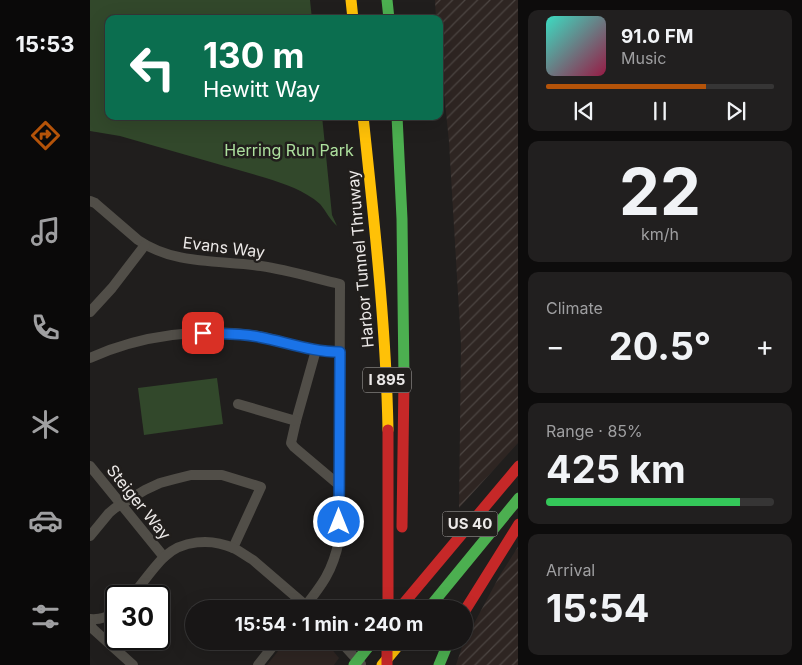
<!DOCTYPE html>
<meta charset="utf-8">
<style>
body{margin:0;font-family:Inter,sans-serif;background:#211f1f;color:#f1f3f6;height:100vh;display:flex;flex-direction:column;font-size:19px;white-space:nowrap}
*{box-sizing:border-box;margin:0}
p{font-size:16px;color:#9f9fa1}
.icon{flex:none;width:28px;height:28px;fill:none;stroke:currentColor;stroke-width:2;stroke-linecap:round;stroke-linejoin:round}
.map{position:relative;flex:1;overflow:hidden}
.details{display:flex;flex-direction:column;gap:10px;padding:10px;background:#0d0c0c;width:284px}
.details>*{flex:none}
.top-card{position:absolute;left:15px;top:15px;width:338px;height:105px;border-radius:10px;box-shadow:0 5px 20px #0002,0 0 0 1px #363535;background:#0b6e4f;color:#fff;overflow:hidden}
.speed{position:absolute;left:15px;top:585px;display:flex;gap:10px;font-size:25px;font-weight:700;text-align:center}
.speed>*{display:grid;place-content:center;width:65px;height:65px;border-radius:50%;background:#181616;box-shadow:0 5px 20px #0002,0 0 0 1px #363535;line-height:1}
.speed .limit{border:2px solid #111;border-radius:8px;background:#fff;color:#111}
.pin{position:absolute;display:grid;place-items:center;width:42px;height:42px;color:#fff;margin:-21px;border-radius:10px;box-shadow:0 2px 8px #0006}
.me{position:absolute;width:55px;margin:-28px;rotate:0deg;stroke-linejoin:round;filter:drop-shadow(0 0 4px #0008)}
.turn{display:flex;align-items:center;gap:18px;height:105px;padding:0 15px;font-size:22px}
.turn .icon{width:65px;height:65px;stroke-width:2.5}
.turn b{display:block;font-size:35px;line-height:42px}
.big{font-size:38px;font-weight:700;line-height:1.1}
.details .card{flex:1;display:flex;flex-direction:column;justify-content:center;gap:8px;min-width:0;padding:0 18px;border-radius:10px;background:#211f1f}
.details .dial{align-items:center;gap:0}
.dial b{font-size:65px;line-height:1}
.song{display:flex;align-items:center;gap:15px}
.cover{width:60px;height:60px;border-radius:8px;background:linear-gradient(135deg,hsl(170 70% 55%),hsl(340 70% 35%))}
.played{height:5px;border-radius:2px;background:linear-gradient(90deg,#b45309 70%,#363535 70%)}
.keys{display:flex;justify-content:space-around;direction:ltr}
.heat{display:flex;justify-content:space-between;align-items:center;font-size:28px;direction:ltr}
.charge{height:8px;border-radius:4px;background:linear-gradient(90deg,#34c759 85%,#363535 0)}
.trip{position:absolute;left:95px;top:600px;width:288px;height:50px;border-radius:25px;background:#181616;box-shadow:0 5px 20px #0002,0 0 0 1px #363535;font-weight:700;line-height:50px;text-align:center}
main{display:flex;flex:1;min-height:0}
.tabs{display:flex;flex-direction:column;width:90px;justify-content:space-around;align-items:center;background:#0a0909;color:#9f9fa1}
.tabs .icon{width:35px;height:35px}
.tabs .active{color:#b45309}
.tabs b{font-size:22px;color:#f1f3f6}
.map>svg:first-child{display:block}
</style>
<main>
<nav class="tabs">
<b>15:53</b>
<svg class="icon active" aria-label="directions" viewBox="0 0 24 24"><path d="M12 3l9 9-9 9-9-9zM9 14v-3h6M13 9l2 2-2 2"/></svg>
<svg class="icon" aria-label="music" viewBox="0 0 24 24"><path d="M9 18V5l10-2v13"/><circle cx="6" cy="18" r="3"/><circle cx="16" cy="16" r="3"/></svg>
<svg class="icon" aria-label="phone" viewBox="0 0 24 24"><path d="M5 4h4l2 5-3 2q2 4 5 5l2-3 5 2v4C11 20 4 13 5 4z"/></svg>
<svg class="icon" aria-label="climate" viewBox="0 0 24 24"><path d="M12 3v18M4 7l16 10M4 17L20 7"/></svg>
<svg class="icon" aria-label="car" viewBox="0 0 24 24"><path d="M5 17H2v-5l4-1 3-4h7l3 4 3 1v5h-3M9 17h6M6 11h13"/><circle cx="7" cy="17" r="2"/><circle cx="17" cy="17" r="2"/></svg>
<svg class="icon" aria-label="filters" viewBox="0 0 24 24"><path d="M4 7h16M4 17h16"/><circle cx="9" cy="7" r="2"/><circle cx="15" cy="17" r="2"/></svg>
</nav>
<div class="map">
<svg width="429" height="665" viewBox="0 0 429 665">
<defs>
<pattern id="industrial-furrows" width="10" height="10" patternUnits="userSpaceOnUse" patternTransform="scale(1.25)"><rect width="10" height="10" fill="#2e2522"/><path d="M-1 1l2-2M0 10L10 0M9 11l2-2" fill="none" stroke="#4c4542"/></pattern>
</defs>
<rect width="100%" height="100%" fill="#201e1d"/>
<!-- built -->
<polygon fill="#2e2522" points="196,641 235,641 249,658 244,665 177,665"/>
<!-- industrial -->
<g fill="url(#industrial-furrows)">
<polygon points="345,0 429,0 428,443 369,508 371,344 359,142 349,42 349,19 346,19"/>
<polygon points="428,547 428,665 366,665 373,644 410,575"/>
</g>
<!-- green -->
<g fill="#32482b">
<path d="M0,0H220L222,19H19V116H232L242,215L247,226C240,220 236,211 230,204C214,190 195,184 176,178L30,136L0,131Z"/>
<polygon points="127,378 133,424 54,435 48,388"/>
</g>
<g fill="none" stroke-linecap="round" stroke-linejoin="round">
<!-- street -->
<g stroke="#514e48" stroke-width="10">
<path d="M0,201L5,203L48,240C84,265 130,260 171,266C198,270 224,278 250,284L249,540C243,571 232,585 213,609"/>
<polyline points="0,312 22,288 55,245"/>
<polyline points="226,350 206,421 201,443 204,447 249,485"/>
<path d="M0,358C50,335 113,327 168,336C195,341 221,352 250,352"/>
<polyline points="148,404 206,421"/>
<polyline points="0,466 74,557"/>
<polyline points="0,536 19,513 25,508 55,490 70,483 85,479 101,475 132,475 171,487 143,548"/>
<path d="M42,596C52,584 62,569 74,557C92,540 121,538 143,548C150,551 156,556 163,560L220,609"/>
<path d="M0,619C10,620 18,617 26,612"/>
<polyline points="0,624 3,629 43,665"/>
<polyline points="250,641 271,664"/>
<polyline points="168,665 187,641"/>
</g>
<!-- fast -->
<g stroke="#4caf50" stroke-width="11">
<polyline points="297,0 299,19"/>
<polyline points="307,116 312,219 314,378"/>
<polyline points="338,609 429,498"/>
<polyline points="264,665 283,641"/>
<polyline points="349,665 359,641"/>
</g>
<!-- slow -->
<g stroke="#ffc107" stroke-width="11">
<polyline points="261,0 263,19"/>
<path d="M273,116C284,221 296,325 298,430"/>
<polyline points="292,665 312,641"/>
</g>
<!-- jam -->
<g stroke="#c62828" stroke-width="11">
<polyline points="312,527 314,378"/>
<polyline points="298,609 298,430"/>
<polyline points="309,609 429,466"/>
<polyline points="374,612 429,524"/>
<polyline points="297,641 297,665"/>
</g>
</g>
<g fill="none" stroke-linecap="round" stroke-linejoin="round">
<defs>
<path id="route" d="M113,333C132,334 150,333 169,337C196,342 222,352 250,352L249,522"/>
</defs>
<!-- route casing -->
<use href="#route" stroke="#114b97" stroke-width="12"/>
<!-- route -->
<use href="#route" stroke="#1a73e8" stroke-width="9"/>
</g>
<g text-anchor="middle" stroke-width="5" stroke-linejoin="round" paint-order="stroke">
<!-- shield labels -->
<g fill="#211e1c" stroke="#afacab" stroke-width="1">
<rect x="273" y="367.5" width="48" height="25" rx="4"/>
<rect x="352.5" y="511.5" width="55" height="25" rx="4"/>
</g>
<g font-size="15" font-weight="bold" fill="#ece9e8">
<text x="297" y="385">I 895</text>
<text x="380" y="529">US 40</text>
</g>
<!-- park labels -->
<g font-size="16" fill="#ade09e" stroke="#211e1c">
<text x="199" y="156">Herring Run Park</text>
</g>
<!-- street labels -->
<g font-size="16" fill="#ece9e8" stroke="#211e1c">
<text transform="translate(134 247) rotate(7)" y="6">Evans Way</text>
<text transform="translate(270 259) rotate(-95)" y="6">Harbor Tunnel Thruway</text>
<text transform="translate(49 502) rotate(51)" y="6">Steiger Way</text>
</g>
</g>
</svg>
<div class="speed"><div class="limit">30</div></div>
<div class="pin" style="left:113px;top:333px;background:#d93025"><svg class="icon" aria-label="arrive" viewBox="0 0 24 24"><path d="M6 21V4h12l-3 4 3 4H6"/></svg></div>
<svg class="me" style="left:249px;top:522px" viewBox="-20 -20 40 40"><circle r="17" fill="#1a73e8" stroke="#fff" stroke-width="3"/><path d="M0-11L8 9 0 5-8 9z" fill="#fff"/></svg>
<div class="trip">15:54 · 1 min · 240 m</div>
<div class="top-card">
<div class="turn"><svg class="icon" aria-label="left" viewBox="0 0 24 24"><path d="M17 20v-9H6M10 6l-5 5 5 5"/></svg><div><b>130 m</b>Hewitt Way</div></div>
</div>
</div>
<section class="details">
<div class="card">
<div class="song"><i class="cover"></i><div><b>91.0 FM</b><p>Music</p></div></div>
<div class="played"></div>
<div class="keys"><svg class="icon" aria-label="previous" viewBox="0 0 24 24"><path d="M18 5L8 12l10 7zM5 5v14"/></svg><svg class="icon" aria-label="pause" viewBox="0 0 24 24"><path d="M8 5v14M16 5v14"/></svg><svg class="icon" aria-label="next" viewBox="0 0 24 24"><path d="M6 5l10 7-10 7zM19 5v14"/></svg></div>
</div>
<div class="card dial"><b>22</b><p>km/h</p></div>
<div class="card"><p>Climate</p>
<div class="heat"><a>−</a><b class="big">20.5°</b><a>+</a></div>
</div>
<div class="card"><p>Range · 85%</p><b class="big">425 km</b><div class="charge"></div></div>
<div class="card"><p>Arrival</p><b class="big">15:54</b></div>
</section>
</main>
